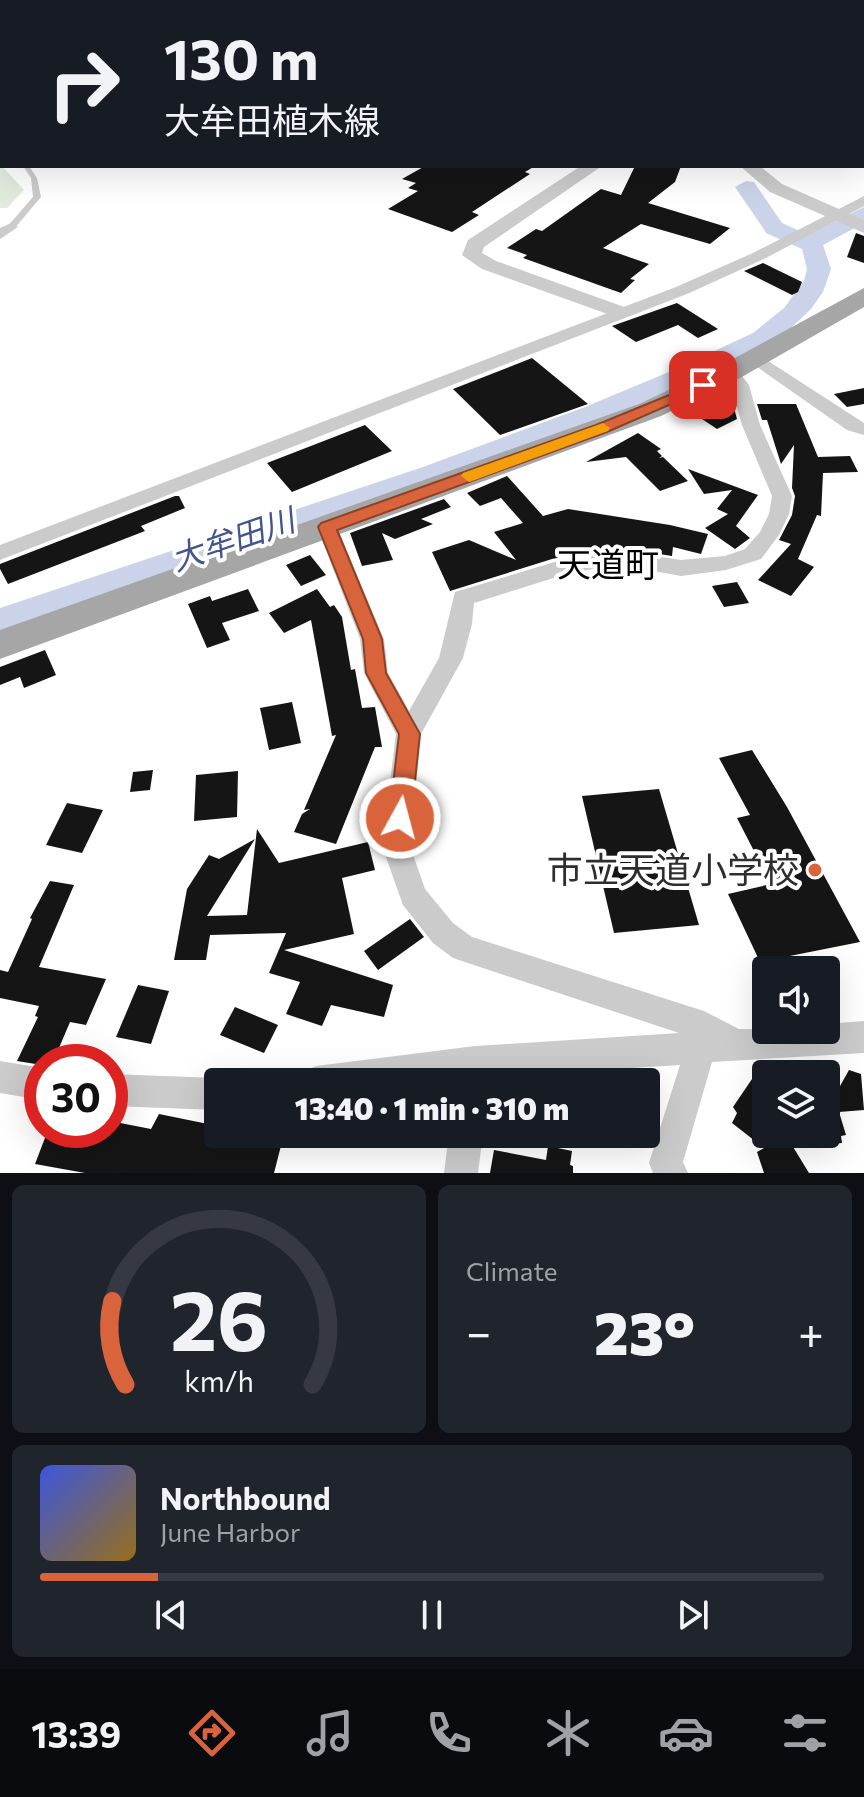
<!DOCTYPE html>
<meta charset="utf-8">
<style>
body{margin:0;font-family:Commissioner,"Noto Sans JP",sans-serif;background:#20242c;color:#f1f3f6;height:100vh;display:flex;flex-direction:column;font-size:30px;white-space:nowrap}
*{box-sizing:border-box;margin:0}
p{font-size:26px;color:#9ea1a6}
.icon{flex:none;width:44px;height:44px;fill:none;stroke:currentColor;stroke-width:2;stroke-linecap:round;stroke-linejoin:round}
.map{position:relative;height:1173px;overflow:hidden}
.drawer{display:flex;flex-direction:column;gap:12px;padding:12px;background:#0d0f14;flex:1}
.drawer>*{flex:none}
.top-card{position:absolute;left:0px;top:0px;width:864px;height:168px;box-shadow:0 8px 32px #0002;background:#171b24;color:#f1f3f6;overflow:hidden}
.buttons{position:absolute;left:752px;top:956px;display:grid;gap:16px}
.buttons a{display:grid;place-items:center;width:88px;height:88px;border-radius:8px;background:#171b24;box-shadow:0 8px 32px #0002;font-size:40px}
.speed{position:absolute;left:24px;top:1044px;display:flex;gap:16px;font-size:40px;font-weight:700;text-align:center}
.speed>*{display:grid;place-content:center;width:104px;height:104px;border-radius:50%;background:#171b24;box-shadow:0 8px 32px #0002;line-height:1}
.speed .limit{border:12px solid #d22;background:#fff;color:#111}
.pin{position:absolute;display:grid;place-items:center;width:68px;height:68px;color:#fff;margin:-34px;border-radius:16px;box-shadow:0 4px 12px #0006}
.me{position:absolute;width:88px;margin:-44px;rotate:7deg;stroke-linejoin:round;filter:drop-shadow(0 0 6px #0008)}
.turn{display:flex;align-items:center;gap:28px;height:168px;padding:0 32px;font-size:36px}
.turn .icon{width:104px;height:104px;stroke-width:2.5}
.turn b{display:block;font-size:56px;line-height:68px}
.big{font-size:60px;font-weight:800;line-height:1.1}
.drawer .widget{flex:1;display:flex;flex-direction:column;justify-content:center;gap:12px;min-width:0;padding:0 28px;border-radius:12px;background:#20242c}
.drawer .dial{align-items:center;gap:0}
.dial svg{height:208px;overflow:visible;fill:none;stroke:#363941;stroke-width:7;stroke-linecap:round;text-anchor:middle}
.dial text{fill:#f1f3f6;stroke:none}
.song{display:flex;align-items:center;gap:24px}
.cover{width:96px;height:96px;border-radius:12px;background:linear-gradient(135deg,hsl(230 70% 55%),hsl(40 70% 35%))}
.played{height:8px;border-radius:4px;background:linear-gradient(90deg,#d9643c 15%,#363941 15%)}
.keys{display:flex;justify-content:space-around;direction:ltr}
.heat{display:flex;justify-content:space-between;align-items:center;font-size:44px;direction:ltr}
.drawer .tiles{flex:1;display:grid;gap:12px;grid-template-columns:1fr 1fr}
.widget:last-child{grid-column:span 2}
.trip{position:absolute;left:204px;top:1068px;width:456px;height:80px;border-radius:8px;background:#171b24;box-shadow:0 8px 32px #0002;font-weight:800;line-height:80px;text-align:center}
.dock{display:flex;height:128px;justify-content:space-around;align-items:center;background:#090b0e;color:#9ea1a6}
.dock .icon{width:56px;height:56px}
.dock .current{color:#d9643c}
.dock b{font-size:36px;color:#f1f3f6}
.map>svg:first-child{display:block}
</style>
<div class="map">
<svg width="864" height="1173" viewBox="0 0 864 1173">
<rect width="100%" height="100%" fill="#fff"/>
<!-- green -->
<g fill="#e0eadd">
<polygon points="0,0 538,0 2,2 0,108"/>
<polygon points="0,159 2,166 24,190 7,208 0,208"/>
</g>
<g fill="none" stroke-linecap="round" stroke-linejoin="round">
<!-- river -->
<g fill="#cad3e9" fill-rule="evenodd">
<rect x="862" y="132" width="2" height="12"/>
<polygon points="746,181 754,182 782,223 808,235 864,207 864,223 823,245 831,269 823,292 811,309 778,340 713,372 605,419 445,480 0,634 0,608 423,467 585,407 676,369 753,333 784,308 804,281 807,269 802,249 766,233 763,228 735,187"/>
</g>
</g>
<!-- building -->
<g fill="#151515">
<polygon points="425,166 475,167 535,166 525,172 530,174 472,212 479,215 452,232 388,209 418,191 408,188 416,183 402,179"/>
<polygon points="635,166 681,166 675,182 648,203 730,228 710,244 641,224 603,248 649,264 630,279 635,280 621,293 523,258 527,255 507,248 536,229 542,231 601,189 621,195"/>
<polygon points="856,233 864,236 864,263 847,257"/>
<polygon points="763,263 802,282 798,292 792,295 744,271"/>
<polygon points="677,303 718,329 698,338 678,325 636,342 612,326"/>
<polygon points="532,358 588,404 500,435 453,389"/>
<polygon points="864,388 864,404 847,407 834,394"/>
<polygon points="725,402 734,408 737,419 717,429 696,415"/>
<polygon points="757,404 796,404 818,457 850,456 858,472 823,473 821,516 817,515 798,559 814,567 791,596 758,580 791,544 779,540 792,515 795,496 792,488 794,445 781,464 767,420 762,420"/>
<polygon points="365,425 392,451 292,492 267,463"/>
<polygon points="638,433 661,449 657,451 662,456 659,458 663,457 688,481 660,491 626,457 586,462"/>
<polygon points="688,469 758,495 736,526 750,538 735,549 705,528 728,514 717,509 732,490 704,494"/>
<polygon points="507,476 543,516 568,509 670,525 708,534 701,554 673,547 672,556 615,547 600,549 552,559 450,591 432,552 469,540 516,560 494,532 523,523 501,498 480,506 467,493"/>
<polygon points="175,496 179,496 185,508 141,526 145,531 8,584 0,569 0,564"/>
<polygon points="444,499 451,507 421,519 433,524 395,539 382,533 393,560 362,566 350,533"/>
<polygon points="310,555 326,575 301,586 286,565"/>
<polygon points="737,582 749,603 724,607 712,586"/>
<polygon points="248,589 259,611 222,623 230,640 207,648 188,604 210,596 212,601"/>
<polygon points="317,589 330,607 334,605 342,617 351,670 355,669 362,708 375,707 382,747 375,747 336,844 294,832 302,814 310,809 304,810 336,735 332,736 311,620 284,633 269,613"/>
<polygon points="45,650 56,675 24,688 20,677 0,685 0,667"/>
<polygon points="292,702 301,743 269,750 260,708"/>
<polygon points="752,750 787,807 860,942 760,962 728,894 771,884 737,818 750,815 719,758"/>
<polygon points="153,770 150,790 130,792 133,772"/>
<polygon points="238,771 237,817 194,821 196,775"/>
<polygon points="659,789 699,925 614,933 582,796"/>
<polygon points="67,803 103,810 82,853 46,845"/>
<polygon points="257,829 279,863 368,842 375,870 342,878 354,934 284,950 393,985 384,1017 331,1005 322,1026 286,1014 300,982 269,973 286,933 210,935 206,960 174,960 187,889 209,855 219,859 255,839 207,916 247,915"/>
<polygon points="50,881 74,885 39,967 106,979 86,1025 70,1022 53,1062 42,1062 42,1065 17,1061 38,1017 35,1016 39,1006 0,998 0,970 8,972 32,919 30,918"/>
<polygon points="410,919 424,937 378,970 364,951"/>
<polygon points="138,985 169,991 151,1044 116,1037"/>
<polygon points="235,1007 278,1025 264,1053 220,1035"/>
<polygon points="849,1070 861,1074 864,1110 839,1112 846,1135 841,1136 842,1143 826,1144 826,1081 830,1081 835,1095"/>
<polygon points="752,1079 766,1091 766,1147 787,1137 809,1173 764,1173 757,1152 764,1148 732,1123 737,1113 733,1107"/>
<polygon points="159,1114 208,1124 205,1134 284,1134 274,1173 85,1173 35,1164 48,1130 110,1130 110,1121 151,1129"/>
<polygon points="548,1146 572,1151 570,1165 573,1166 573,1173 490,1173 494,1150 546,1160"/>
</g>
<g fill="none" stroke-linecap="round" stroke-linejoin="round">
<!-- service -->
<g fill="#cbcbcb" fill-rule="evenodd">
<polygon points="23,0 29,0 28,2 22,2"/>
<polygon points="2,57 2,64 0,65 0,58"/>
<polygon points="0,143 2,144 2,148 0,147"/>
<polygon points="23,166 29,166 37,178 41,197 14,229 11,229 7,227 33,197 31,178"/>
</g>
<!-- minor -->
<g fill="#cbcbcb" fill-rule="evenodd">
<polygon points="588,0 630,0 631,2 589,2"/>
<rect x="862" y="102" width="2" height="8"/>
<polygon points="864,196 864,206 851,213 764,259 687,294 0,560 0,545 676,287 753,253"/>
<polygon points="11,223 18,227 0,239 0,228"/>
<polygon points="756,353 864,423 864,435 847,430 750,362 747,358"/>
<polygon points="730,367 736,368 749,385 760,425 792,496 789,514 779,535 761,559 726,570 681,576 615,564 560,576 474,603 472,624 463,658 421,734 410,846 425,889 453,923 472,937 704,1011 739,1029 826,1030 826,1024 864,1021 864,1053 712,1062 683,1162 688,1173 653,1173 649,1163 680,1065 490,1077 489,1082 300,1082 305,1071 316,1066 475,1046 679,1033 453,958 433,943 403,905 382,846 396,734 364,673 360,639 317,527 327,520 337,527 384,639 388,673 409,711 439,658 455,592 558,561 615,550 681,560 725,556 745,549 760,532 769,514 772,496 742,425 731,386 721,372"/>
<polygon points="0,1061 42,1068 42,1100 0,1093"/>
<polygon points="110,1074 218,1078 228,1082 218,1082 218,1110 110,1106"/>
<polygon points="449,1134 483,1134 478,1173 444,1173"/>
</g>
<!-- tertiary -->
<g fill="#cbcbcb" fill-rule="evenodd">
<polygon points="864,13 864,25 862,26 862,14"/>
<polygon points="581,166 602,166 484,247 482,253 496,261 627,308 630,312 627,316 613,316 482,269 462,255 468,240"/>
<polygon points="740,166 760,166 782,184 864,220 864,233 770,192"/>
</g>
<!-- primary -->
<polygon fill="#a6a6a6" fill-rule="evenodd" points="864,288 864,307 740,378 661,416 0,659 0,630 639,404 720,366"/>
</g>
<!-- route -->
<polygon fill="#d9643c" stroke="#8d4127" stroke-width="2" points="703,381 711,385 708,388 607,432 337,530 382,639 386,673 420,734 411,818 407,825 400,828 392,825 389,818 399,734 366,673 363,639 318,527 321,523 596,425"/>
<!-- slow -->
<polygon fill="#f59e0b" points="603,423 610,428 608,431 475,480 469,482 461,476 463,473"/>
<!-- markers -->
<circle fill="#d9643c" stroke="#fff" stroke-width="3" cx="815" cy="870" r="8"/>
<g text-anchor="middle" stroke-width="8" stroke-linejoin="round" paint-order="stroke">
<!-- water labels -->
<g font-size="32" font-style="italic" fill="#42568b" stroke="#fff">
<text transform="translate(233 540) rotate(-19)" y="11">大牟田川</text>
</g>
<!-- quarter labels -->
<g font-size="34" fill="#000" stroke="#fff">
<text x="608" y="577">天道町</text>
</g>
<!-- near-poi labels -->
<g font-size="36" fill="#2e2e2e" stroke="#fff" text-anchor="end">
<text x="799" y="883">市立天道小学校</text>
</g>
</g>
</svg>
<div class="buttons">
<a><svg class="icon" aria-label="sound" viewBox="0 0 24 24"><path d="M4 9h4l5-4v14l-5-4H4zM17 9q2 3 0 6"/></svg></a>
<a><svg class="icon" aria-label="layers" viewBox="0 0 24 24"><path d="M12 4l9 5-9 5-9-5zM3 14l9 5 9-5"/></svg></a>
</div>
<div class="speed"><div class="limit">30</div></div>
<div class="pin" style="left:703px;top:385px;background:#d93025"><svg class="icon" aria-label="arrive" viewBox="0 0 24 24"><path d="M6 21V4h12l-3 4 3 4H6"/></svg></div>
<svg class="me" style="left:400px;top:818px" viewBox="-20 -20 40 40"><circle r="17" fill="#d9643c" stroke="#fff" stroke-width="3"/><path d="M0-11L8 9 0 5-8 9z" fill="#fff"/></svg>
<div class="trip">13:40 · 1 min · 310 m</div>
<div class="top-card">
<div class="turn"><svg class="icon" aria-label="right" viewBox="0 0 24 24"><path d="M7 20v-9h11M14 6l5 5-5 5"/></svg><div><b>130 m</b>大牟田植木線</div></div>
</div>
</div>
<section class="drawer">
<div class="tiles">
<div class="widget dial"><svg viewBox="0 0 100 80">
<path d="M14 69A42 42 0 1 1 86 69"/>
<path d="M14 69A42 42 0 0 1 9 37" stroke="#d9643c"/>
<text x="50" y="56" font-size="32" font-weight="700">26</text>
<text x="50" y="72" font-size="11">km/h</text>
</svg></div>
<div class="widget"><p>Climate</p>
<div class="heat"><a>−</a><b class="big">23°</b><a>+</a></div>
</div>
<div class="widget">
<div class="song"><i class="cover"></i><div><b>Northbound</b><p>June Harbor</p></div></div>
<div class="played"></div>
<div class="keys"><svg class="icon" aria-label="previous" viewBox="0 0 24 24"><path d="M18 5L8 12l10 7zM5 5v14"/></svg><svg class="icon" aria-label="pause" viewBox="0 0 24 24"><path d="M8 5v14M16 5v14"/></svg><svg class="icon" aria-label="next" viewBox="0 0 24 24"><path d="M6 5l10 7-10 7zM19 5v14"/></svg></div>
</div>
</div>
</section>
<nav class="dock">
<b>13:39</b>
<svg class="icon current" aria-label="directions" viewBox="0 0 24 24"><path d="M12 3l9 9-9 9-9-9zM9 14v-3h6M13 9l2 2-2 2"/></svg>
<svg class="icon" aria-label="music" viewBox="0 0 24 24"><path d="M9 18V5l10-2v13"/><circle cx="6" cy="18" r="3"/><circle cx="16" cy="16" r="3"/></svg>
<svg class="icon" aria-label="phone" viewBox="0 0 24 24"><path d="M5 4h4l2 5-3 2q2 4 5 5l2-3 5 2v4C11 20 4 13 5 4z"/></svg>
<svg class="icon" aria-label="climate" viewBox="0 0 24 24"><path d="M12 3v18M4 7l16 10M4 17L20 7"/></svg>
<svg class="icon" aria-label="car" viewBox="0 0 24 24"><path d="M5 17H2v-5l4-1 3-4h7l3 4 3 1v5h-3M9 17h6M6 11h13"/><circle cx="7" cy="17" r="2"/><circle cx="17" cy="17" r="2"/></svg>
<svg class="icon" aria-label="filters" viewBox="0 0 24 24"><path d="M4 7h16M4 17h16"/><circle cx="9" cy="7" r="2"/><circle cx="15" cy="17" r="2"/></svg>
</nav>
